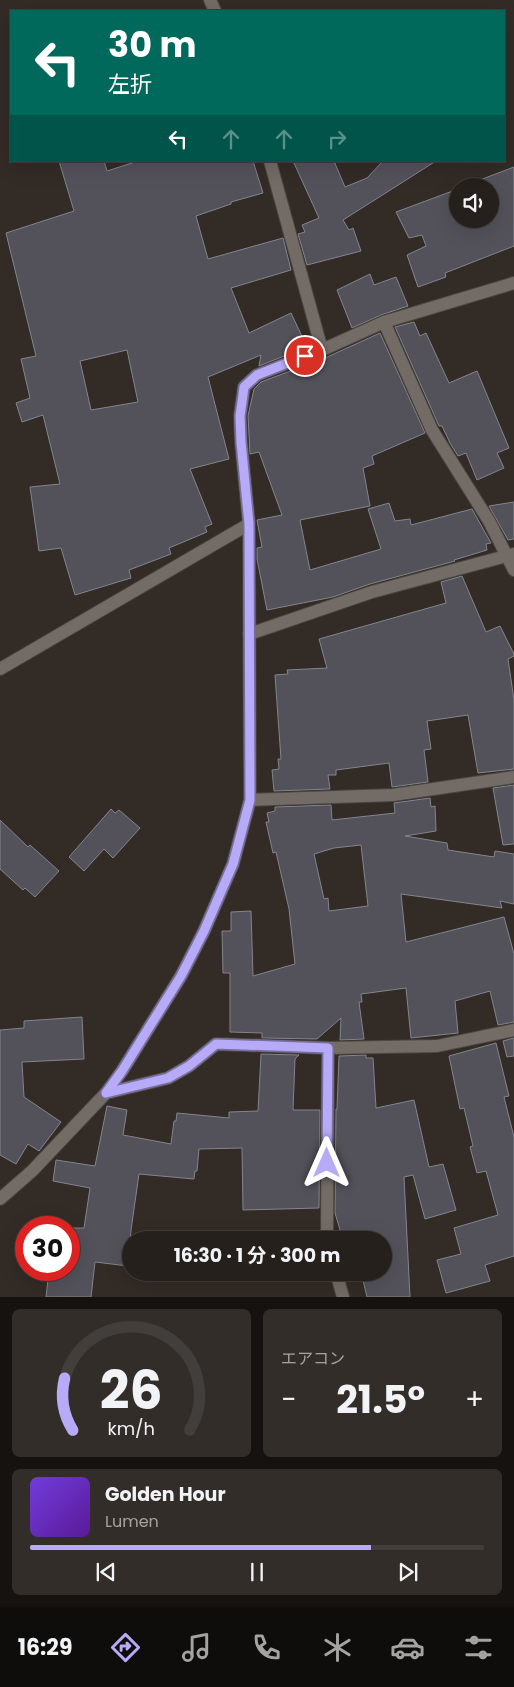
<!DOCTYPE html>
<html lang="ja">
<meta charset="utf-8">
<style>
body{margin:0;font-family:Poppins,"Noto Sans JP",sans-serif;background:#322d29;color:#f1f3f6;height:100vh;display:flex;flex-direction:column;font-size:19px;white-space:nowrap}
*{box-sizing:border-box;margin:0}
p{font-size:16px;color:#a4a3a3}
.icon{flex:none;width:28px;height:28px;fill:none;stroke:currentColor;stroke-width:2;stroke-linecap:round;stroke-linejoin:round}
.map{position:relative;height:1297px;overflow:hidden}
.drawer{display:flex;flex-direction:column;gap:12px;padding:12px;background:#15120f;flex:1}
.drawer>*{flex:none}
.guide{position:absolute;left:10px;top:10px;width:495px;height:152px;border-radius:0px;box-shadow:0 5px 20px #0002,0 0 0 1px #423e3b;background:#00695c;color:#fff;overflow:hidden}
.tools{position:absolute;left:449px;top:178px;display:grid;gap:10px}
.tools a{display:grid;place-items:center;width:50px;height:50px;border-radius:50%;background:#26201c;box-shadow:0 5px 20px #0002,0 0 0 1px #423e3b;font-size:25px}
.speed{position:absolute;left:15px;top:1216px;display:flex;gap:10px;font-size:25px;font-weight:700;text-align:center}
.speed>*{display:grid;place-content:center;width:65px;height:65px;border-radius:50%;background:#26201c;box-shadow:0 5px 20px #0002,0 0 0 1px #423e3b;line-height:1}
.speed .limit{border:8px solid #d22;background:#fff;color:#111}
.pin{position:absolute;display:grid;place-items:center;width:42px;height:42px;color:#fff;margin:-21px;border:2px solid #fff;border-radius:50%;box-shadow:0 1px 5px #0007}
.me{position:absolute;width:55px;margin:-28px;rotate:0deg;stroke-linejoin:round;filter:drop-shadow(0 0 4px #0008)}
.turn{display:flex;align-items:center;gap:18px;height:105px;padding:0 15px;font-size:22px}
.turn .icon{width:65px;height:65px;stroke-width:2.5}
.turn b{display:block;font-size:35px;line-height:42px}
.lanes{display:flex;align-items:center;height:48px;padding:0 15px;background:#0003;justify-content:center;gap:25px;direction:ltr}
.lanes .off{opacity:.35}
.big{font-size:38px;font-weight:700;line-height:1.1}
.drawer .card{flex:1;display:flex;flex-direction:column;justify-content:center;gap:8px;min-width:0;padding:0 18px;border-radius:8px;background:#322d29}
.drawer .dial{align-items:center;gap:0}
.dial svg{height:130px;overflow:visible;fill:none;stroke:#423e3b;stroke-width:7;stroke-linecap:round;text-anchor:middle}
.dial text{fill:#f1f3f6;stroke:none}
.song{display:flex;align-items:center;gap:15px}
.cover{width:60px;height:60px;border-radius:8px;background:linear-gradient(135deg,hsl(260 70% 55%),hsl(270 70% 35%))}
.played{height:5px;border-radius:2px;background:linear-gradient(90deg,#b7abf8 75%,#423e3b 75%)}
.keys{display:flex;justify-content:space-around;direction:ltr}
.heat{display:flex;justify-content:space-between;align-items:center;font-size:28px;direction:ltr}
.drawer .tiles{flex:1;display:grid;gap:12px;grid-template-columns:1fr 1fr}
.card:last-child{grid-column:span 2}
.trip{position:absolute;left:122px;top:1231px;width:270px;height:50px;border-radius:25px;background:#26201c;box-shadow:0 5px 20px #0002,0 0 0 1px #423e3b;font-weight:700;line-height:50px;text-align:center}
.dock{display:flex;height:80px;justify-content:space-around;align-items:center;background:#0f0d0b;color:#a4a3a3}
.dock .icon{width:35px;height:35px}
.dock .active{color:#b7abf8}
.dock b{font-size:22px;color:#f1f3f6}
.map>svg:first-child{display:block}
</style>
<div class="map">
<svg width="514" height="1297" viewBox="0 0 514 1297">
<rect width="100%" height="100%" fill="#322b26"/>
<!-- building -->
<g fill="#53525b" stroke="#85848d" fill-rule="evenodd">
<path d="M59,161H104L107,171L138,161H253L263,193L231,202V204L196,216L208,259L283,238L291,270L231,288L249,333L291,313L307,347L259,366L261,355L208,377L229,459L190,469L212,524L205,527L207,532L169,548L171,554L129,570L131,578L75,595L61,548L39,551L30,487L60,484L43,415L22,422L16,403L30,398L21,359L36,356L6,233L74,211ZM127,350L138,402L91,410L80,361Z"/>
<polygon points="293,161 334,161 345,187 367,178 383,161 436,161 343,220 349,230 353,228 361,251 307,265 298,234 305,232 302,225 319,218"/>
<polygon points="514,167 514,246 445,273 446,277 418,287 407,255 426,246 422,235 409,238 396,212 458,189 458,219 490,219 490,186 464,186"/>
<polygon points="370,274 374,285 396,277 408,306 381,315 352,328 337,290"/>
<polygon points="414,322 420,336 426,333 449,383 477,371 509,448 497,453 504,468 477,480 466,453 458,456 450,443 442,426 439,426 395,327"/>
<polygon points="380,333 425,433 372,456 374,464 363,468 370,506 300,520 310,570 381,549 368,509 389,503 395,521 410,519 411,525 472,509 491,543 486,544 487,550 454,560 455,561 370,584 333,597 267,610 257,559 257,548 262,547 257,520 282,515 259,452 250,454 248,416 254,389 261,382 325,358"/>
<polygon points="514,502 514,539 508,540 489,506"/>
<polygon points="462,576 486,632 500,626 514,654 514,656 508,659 514,700 514,769 478,773 468,715 427,721 431,749 424,750 428,782 392,787 389,763 336,770 336,775 328,775 330,789 274,791 272,770 279,769 278,759 281,759 275,675 288,674 287,670 327,668 319,639 446,603 441,582"/>
<polygon points="514,785 514,844 503,845 493,788"/>
<path d="M430,798L431,807L435,806L436,831L405,836L447,843L448,850L494,857L495,851L514,854V904L500,901L502,908L401,894L406,942L504,917L514,954V1022L498,1025L490,991L455,1001L458,1033L411,1038L406,988L361,994L362,1002H359L364,1039L340,1040L341,1018L317,1039L262,1038V1033L230,1032V973H223L222,931H231V912L251,911L253,976L295,964L289,909L276,852L273,853L266,822H269L267,813L275,811V807L331,805L332,820L395,813L394,803ZM361,845L368,906L329,911L328,898L324,899L314,854L334,848Z"/>
<polygon points="111,809 115,813 119,810 140,828 113,858 104,849 84,871 69,857"/>
<polygon points="0,820 28,847 30,845 59,871 35,897 25,888 23,890 0,869"/>
<polygon points="82,1017 84,1059 22,1062 24,1097 61,1122 39,1151 28,1144 16,1164 0,1155 0,1030 24,1028 24,1021"/>
<polygon points="514,1038 514,1056 507,1057 503,1041"/>
<polygon points="496,1043 509,1096 504,1097 514,1137 514,1256 485,1265 490,1281 446,1293 437,1260 461,1254 454,1228 498,1215 486,1171 477,1173 470,1147 473,1146 464,1108 460,1109 449,1056"/>
<polygon points="261,1054 299,1055 295,1059 293,1110 320,1110 319,1208 243,1210 242,1148 199,1149 197,1171 195,1171 194,1179 139,1174 131,1230 128,1266 95,1262 91,1297 46,1297 49,1270 69,1270 69,1228 84,1228 90,1188 53,1181 56,1160 95,1166 107,1106 127,1110 123,1135 171,1144 174,1121 176,1121 177,1113 229,1118 229,1112 258,1111"/>
<polygon points="366,1055 366,1058 373,1058 376,1108 414,1100 429,1167 443,1164 456,1210 425,1219 413,1175 404,1177 410,1297 367,1297 361,1272 384,1272 384,1240 343,1240 335,1213 336,1109 337,1109 339,1056"/>
</g>
<g fill="none" stroke-linecap="round" stroke-linejoin="round">
<defs>
<g id="minor">
<polyline points="210,0 215,11"/>
<polyline points="270,161 322,350"/>
<polyline points="384,322 432,430 489,521 514,570"/>
<polyline points="249,634 372,592 514,554"/>
<polyline points="0,669 249,524"/>
<polyline points="250,800 393,795 514,777"/>
<polyline points="106,1093 168,1078 189,1066 216,1044 328,1048 437,1046 514,1030"/>
<polyline points="0,1199 32,1171 106,1093 122,1071 181,976 204,931 233,864 250,800 249,524 241,442 240,416 244,387 257,375 322,350 384,322 514,283"/>
<polyline points="327,1240 328,1048"/>
<polyline points="336,1272 343,1297"/>
</g>
</defs>
<!-- minor casing -->
<use href="#minor" stroke="#4c4641" stroke-width="14"/>
<!-- minor -->
<use href="#minor" stroke="#736b65" stroke-width="12"/>
</g>
<g fill="none" stroke-linecap="round" stroke-linejoin="round">
<defs>
<polyline id="route" points="305,356 257,375 244,387 242,402 240,416 241,442 249,524 250,800 233,864 204,931 181,976 122,1071 106,1093 168,1078 189,1066 216,1044 328,1048 327,1163"/>
</defs>
<!-- route casing -->
<use href="#route" stroke="#776fa1" stroke-width="12"/>
<!-- route -->
<use href="#route" stroke="#b7abf8" stroke-width="9"/>
</g>
</svg>
<div class="tools">
<a><svg class="icon" aria-label="sound" viewBox="0 0 24 24"><path d="M4 9h4l5-4v14l-5-4H4zM17 9q2 3 0 6"/></svg></a>
</div>
<div class="speed"><div class="limit">30</div></div>
<div class="pin" style="left:305px;top:356px;background:#d93025"><svg class="icon" aria-label="arrive" viewBox="0 0 24 24"><path d="M6 21V4h12l-3 4 3 4H6"/></svg></div>
<svg class="me" style="left:327px;top:1163px" viewBox="-20 -20 40 40"><path d="M0-17L14 15 0 8-14 15z" fill="#b7abf8" stroke="#fff" stroke-width="4"/></svg>
<div class="trip">16:30 · 1 分 · 300 m</div>
<div class="guide">
<div class="turn"><svg class="icon" aria-label="left" viewBox="0 0 24 24"><path d="M17 20v-9H6M10 6l-5 5 5 5"/></svg><div><b>30 m</b>左折</div></div>
<div class="lanes"><svg class="icon" aria-label="left" viewBox="0 0 24 24"><path d="M17 20v-9H6M10 6l-5 5 5 5"/></svg><svg class="icon off" aria-label="ahead" viewBox="0 0 24 24"><path d="M12 20V5M6 11l6-6 6 6"/></svg><svg class="icon off" aria-label="ahead" viewBox="0 0 24 24"><path d="M12 20V5M6 11l6-6 6 6"/></svg><svg class="icon off" aria-label="right" viewBox="0 0 24 24"><path d="M7 20v-9h11M14 6l5 5-5 5"/></svg></div>
</div>
</div>
<section class="drawer">
<div class="tiles">
<div class="card dial"><svg viewBox="0 0 100 80">
<path d="M14 69A42 42 0 1 1 86 69"/>
<path d="M14 69A42 42 0 0 1 9 37" stroke="#b7abf8"/>
<text x="50" y="56" font-size="32" font-weight="700">26</text>
<text x="50" y="72" font-size="11">km/h</text>
</svg></div>
<div class="card"><p>エアコン</p>
<div class="heat"><a>−</a><b class="big">21.5°</b><a>+</a></div>
</div>
<div class="card">
<div class="song"><i class="cover"></i><div><b>Golden Hour</b><p>Lumen</p></div></div>
<div class="played"></div>
<div class="keys"><svg class="icon" aria-label="previous" viewBox="0 0 24 24"><path d="M18 5L8 12l10 7zM5 5v14"/></svg><svg class="icon" aria-label="pause" viewBox="0 0 24 24"><path d="M8 5v14M16 5v14"/></svg><svg class="icon" aria-label="next" viewBox="0 0 24 24"><path d="M6 5l10 7-10 7zM19 5v14"/></svg></div>
</div>
</div>
</section>
<nav class="dock">
<b>16:29</b>
<svg class="icon active" aria-label="directions" viewBox="0 0 24 24"><path d="M12 3l9 9-9 9-9-9zM9 14v-3h6M13 9l2 2-2 2"/></svg>
<svg class="icon" aria-label="music" viewBox="0 0 24 24"><path d="M9 18V5l10-2v13"/><circle cx="6" cy="18" r="3"/><circle cx="16" cy="16" r="3"/></svg>
<svg class="icon" aria-label="phone" viewBox="0 0 24 24"><path d="M5 4h4l2 5-3 2q2 4 5 5l2-3 5 2v4C11 20 4 13 5 4z"/></svg>
<svg class="icon" aria-label="climate" viewBox="0 0 24 24"><path d="M12 3v18M4 7l16 10M4 17L20 7"/></svg>
<svg class="icon" aria-label="car" viewBox="0 0 24 24"><path d="M5 17H2v-5l4-1 3-4h7l3 4 3 1v5h-3M9 17h6M6 11h13"/><circle cx="7" cy="17" r="2"/><circle cx="17" cy="17" r="2"/></svg>
<svg class="icon" aria-label="filters" viewBox="0 0 24 24"><path d="M4 7h16M4 17h16"/><circle cx="9" cy="7" r="2"/><circle cx="15" cy="17" r="2"/></svg>
</nav>
